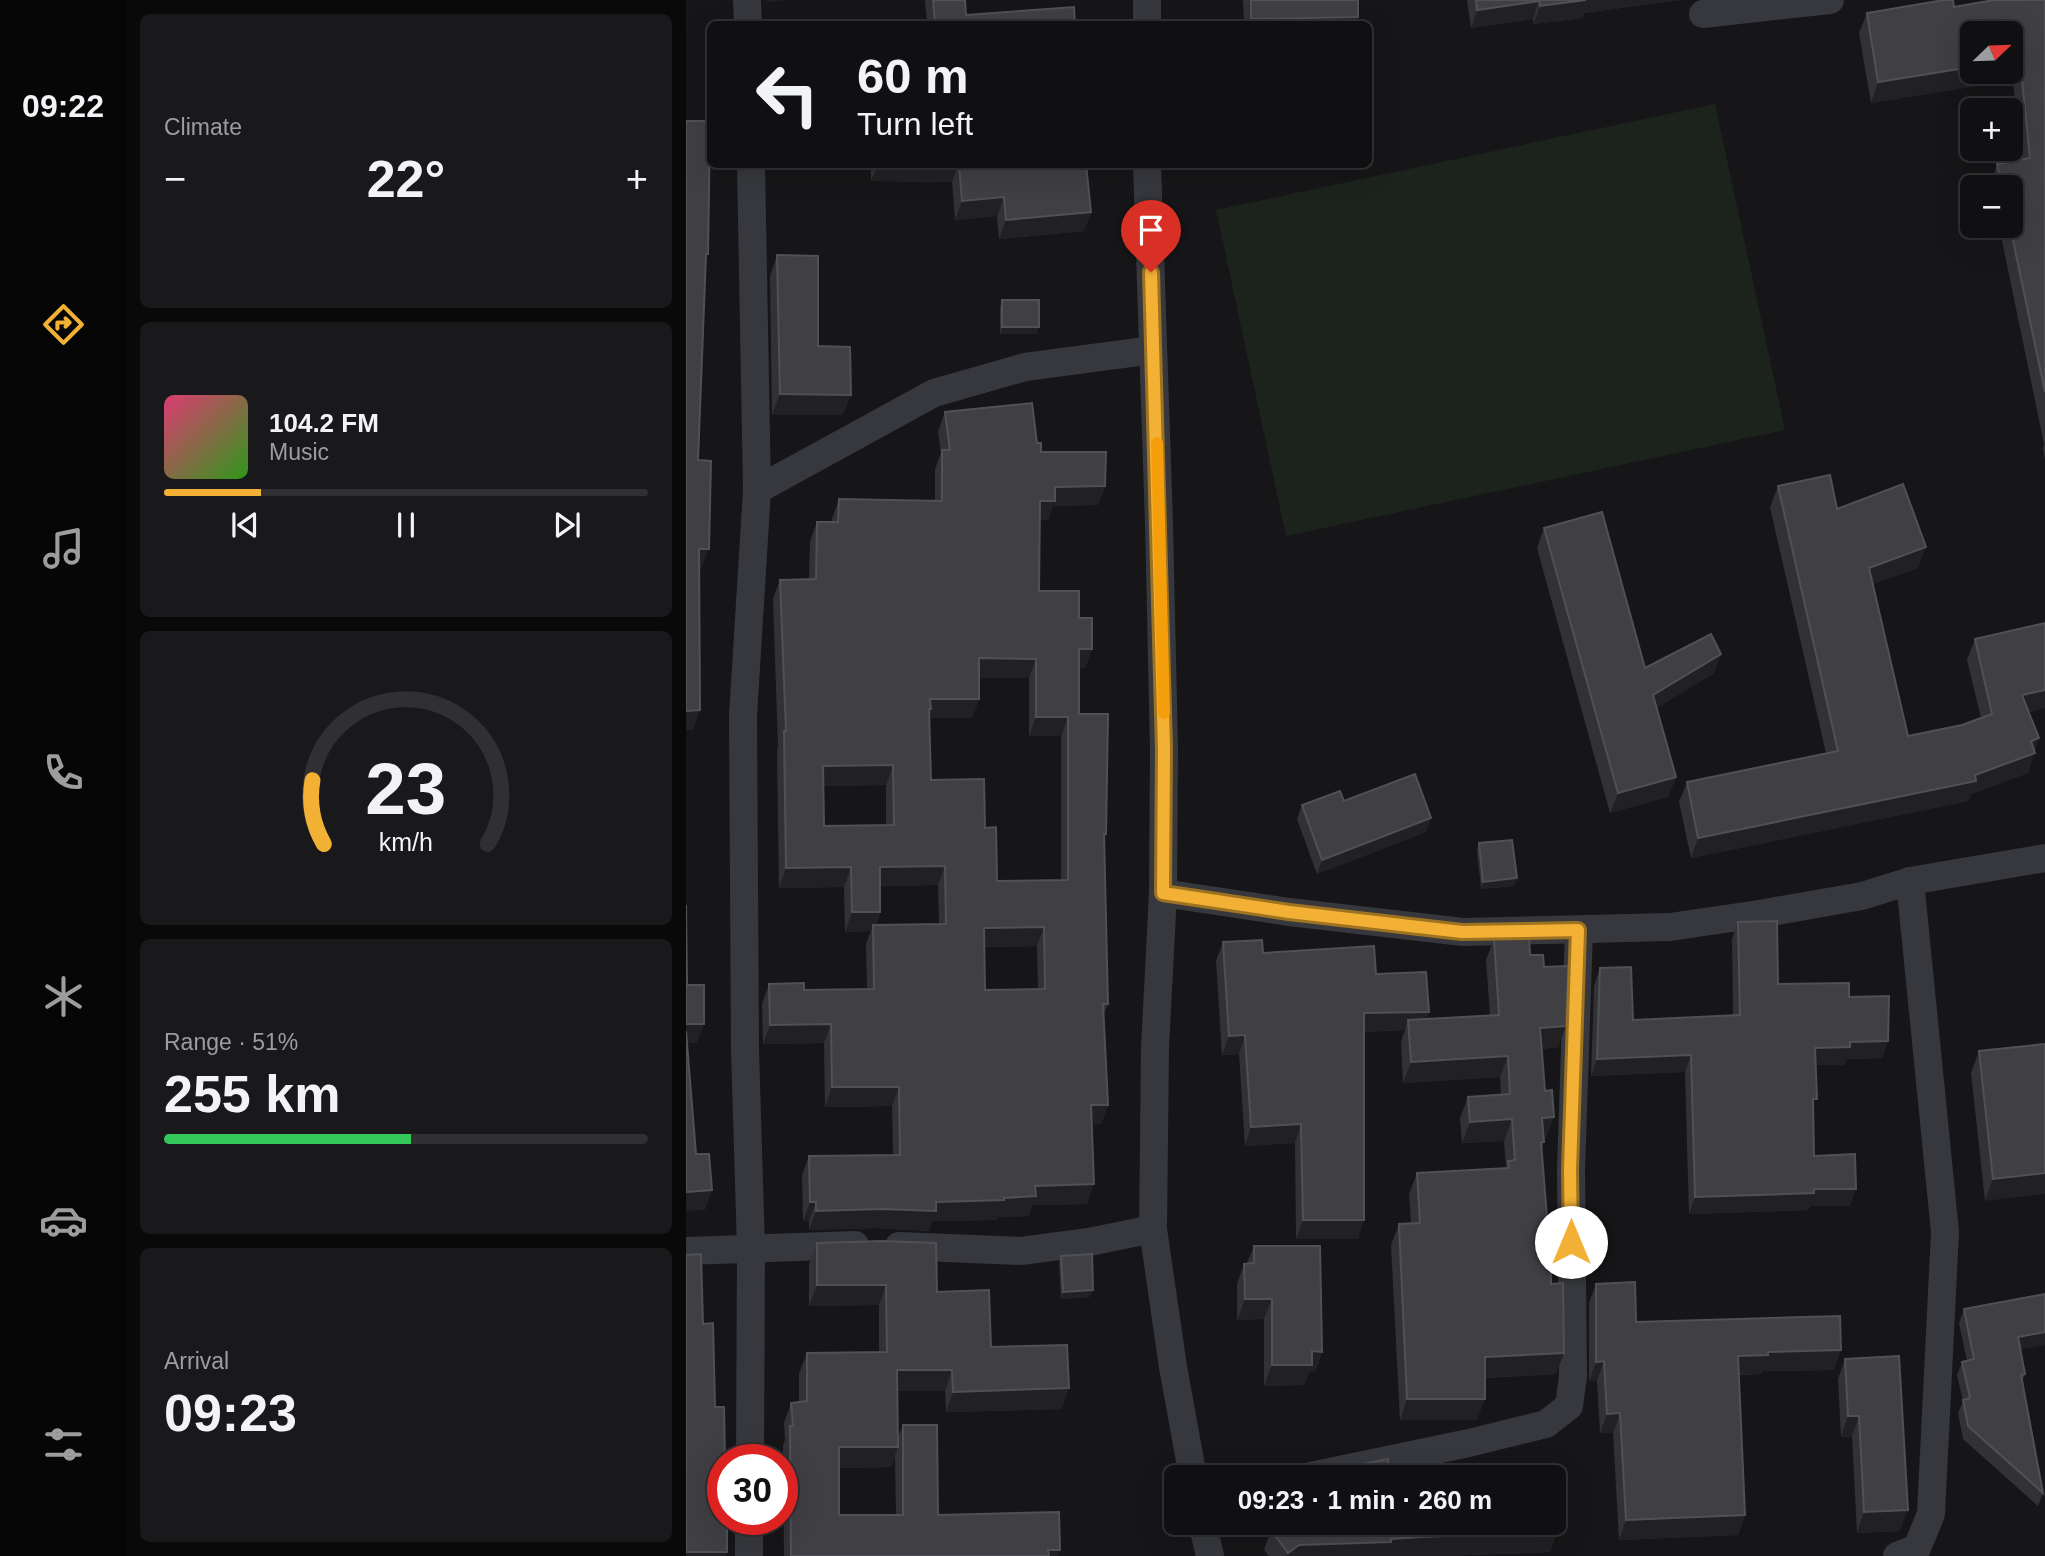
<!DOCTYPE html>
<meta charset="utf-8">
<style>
body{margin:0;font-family:Helvetica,sans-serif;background:#19191b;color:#f1f3f6;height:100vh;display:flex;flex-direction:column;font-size:26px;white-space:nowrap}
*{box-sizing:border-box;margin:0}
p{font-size:23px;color:#9c9d9f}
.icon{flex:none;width:38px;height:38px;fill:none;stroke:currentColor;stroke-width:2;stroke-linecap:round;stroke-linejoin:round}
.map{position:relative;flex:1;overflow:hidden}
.sheet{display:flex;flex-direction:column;gap:14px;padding:14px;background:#09090a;width:560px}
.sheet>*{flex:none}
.banner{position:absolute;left:21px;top:21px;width:665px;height:147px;border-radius:10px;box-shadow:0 7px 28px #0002,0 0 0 2px #303032;background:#101012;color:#f1f3f6;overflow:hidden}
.needle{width:46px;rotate:67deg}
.fabs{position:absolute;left:1274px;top:21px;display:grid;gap:14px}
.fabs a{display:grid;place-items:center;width:63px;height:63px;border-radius:10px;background:#101012;box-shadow:0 7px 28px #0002,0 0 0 2px #303032;font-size:35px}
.speed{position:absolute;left:21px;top:1444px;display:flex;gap:14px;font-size:35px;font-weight:700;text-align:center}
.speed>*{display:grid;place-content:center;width:91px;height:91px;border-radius:50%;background:#101012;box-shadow:0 7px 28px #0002,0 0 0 2px #303032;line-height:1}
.speed .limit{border:10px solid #d22;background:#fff;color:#111}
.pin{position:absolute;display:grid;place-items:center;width:60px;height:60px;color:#fff;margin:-72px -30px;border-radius:50% 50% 50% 0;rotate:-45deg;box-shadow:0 0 7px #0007}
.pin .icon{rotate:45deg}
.me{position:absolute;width:77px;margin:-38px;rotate:0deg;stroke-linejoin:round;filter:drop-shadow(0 0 5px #0008)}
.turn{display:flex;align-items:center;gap:24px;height:147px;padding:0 35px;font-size:32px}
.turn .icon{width:91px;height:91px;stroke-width:2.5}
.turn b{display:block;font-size:49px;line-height:60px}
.big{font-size:52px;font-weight:700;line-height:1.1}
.sheet .tile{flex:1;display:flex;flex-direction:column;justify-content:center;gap:10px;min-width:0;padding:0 24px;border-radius:10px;background:#19191b}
.sheet .dial{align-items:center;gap:0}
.dial svg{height:182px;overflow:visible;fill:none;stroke:#303032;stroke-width:7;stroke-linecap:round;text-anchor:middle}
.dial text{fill:#f1f3f6;stroke:none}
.song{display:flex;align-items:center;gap:21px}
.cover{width:84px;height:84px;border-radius:10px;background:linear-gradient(135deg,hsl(340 70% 55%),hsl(110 70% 35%))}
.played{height:7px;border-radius:4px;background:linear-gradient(90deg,#f2b134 20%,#303032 20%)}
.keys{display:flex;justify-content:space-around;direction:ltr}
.heat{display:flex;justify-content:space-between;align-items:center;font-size:38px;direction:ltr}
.charge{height:10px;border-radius:5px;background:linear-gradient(90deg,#34c759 51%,#303032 0)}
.trip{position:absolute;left:478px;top:1465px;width:402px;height:70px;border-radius:10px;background:#101012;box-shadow:0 7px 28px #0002,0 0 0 2px #303032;font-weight:700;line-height:70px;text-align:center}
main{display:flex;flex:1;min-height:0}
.menu{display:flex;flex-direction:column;width:126px;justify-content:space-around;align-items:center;background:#060607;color:#9c9d9f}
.menu .icon{width:49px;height:49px}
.menu .selected{color:#f2b134}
.menu b{font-size:32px;color:#f1f3f6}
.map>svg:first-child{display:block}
</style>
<main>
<nav class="menu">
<b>09:22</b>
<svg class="icon selected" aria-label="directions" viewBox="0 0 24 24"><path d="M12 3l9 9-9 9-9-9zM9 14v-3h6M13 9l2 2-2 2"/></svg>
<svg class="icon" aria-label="music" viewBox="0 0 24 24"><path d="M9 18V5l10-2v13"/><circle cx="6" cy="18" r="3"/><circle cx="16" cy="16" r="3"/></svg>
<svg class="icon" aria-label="phone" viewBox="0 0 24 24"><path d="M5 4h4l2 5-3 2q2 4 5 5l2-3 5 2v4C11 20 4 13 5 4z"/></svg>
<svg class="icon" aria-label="climate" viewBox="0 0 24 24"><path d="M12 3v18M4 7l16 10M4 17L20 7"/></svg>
<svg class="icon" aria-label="car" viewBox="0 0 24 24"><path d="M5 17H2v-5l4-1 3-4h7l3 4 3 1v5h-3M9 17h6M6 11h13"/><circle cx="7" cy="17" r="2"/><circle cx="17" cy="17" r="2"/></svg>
<svg class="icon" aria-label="filters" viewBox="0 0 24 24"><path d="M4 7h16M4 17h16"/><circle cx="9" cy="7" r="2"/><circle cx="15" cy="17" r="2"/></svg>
</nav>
<section class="sheet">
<div class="tile"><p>Climate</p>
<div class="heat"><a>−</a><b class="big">22°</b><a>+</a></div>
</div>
<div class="tile">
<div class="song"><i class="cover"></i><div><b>104.2 FM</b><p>Music</p></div></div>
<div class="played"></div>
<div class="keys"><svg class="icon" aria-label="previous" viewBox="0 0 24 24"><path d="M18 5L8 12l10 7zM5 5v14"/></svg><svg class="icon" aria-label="pause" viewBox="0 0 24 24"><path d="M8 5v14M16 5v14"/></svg><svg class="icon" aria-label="next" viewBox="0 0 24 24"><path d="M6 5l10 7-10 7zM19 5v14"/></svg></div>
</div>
<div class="tile dial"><svg viewBox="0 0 100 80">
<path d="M14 69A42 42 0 1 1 86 69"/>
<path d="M14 69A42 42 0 0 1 9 41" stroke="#f2b134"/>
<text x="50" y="56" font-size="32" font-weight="700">23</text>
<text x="50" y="72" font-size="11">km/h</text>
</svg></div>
<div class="tile"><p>Range · 51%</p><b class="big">255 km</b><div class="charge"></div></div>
<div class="tile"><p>Arrival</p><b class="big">09:23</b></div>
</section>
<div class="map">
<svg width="1359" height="1556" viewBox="0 0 1359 1556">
<rect width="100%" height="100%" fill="#161618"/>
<!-- green -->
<polygon fill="#1c231d" points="1029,104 1099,430 600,536 530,210"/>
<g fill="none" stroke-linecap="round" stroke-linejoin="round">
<!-- minor -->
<g stroke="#37383d" stroke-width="28">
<polyline points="61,0 62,24"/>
<polyline points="461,0 461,24"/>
<polyline points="1017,14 1144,0"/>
<polyline points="65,164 71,490"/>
<polyline points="461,164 473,523 478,749 477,893 469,1048 467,1229 487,1367 507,1477"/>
<polyline points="477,893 603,912 777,932 984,927 1073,914 1176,896 1224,881 1359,858"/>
<polyline points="213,1246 335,1251 403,1242 467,1229"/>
<polyline points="0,1251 169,1245"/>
<polyline points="64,1460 65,1248 59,1050 57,716 71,490 248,393 339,367 467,350"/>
<polyline points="620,1477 783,1443 860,1424 883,1406 887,1376 885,1170 893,930"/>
<polyline points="516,1522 524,1556"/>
<polyline points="63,1556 63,1519"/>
<polyline points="1211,1556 1231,1548 1245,1514 1259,1232 1224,881"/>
</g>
</g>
<!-- wall -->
<g fill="#323236" fill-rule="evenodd">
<polygon points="239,0 279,0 280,15 389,24 241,24"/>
<polygon points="557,0 672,0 672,17 670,24 558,24"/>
<polygon points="781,0 994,0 898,13 897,18 847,24 847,19 785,28"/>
<polygon points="1359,0 1359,459 1357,449 1358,444 1313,226 1325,226 1325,187 1305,187 1304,185 1311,164 1335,159 1327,80 1185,103 1173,33 1181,13"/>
<polygon points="185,164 400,164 405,212 398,231 313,239 311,216 269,220 266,182 185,181"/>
<polygon points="91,255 132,346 157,415 86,415 84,276"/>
<polygon points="316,300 351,334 314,334 314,307"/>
<path d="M259,412L351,443L355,452L419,486L412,505L367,506L362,520H353V591L393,618L406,649L399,668H393V714L420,834L418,840L422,1004L418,1014L422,1105L415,1124H405L401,1204L346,1205L343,1216L312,1217L311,1220L246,1221L243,1231L189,1228L123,1230V1221H117L116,1175L123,1156L207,1155L206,1106L139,1107L138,1043L77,1044L76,1004L83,984L118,990L181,989L180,944L185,931L159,932L158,887L93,888L91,751L92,746L87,599L94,580L123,579L124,541L131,522H146V519L153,499L249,501V469L255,453L252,432ZM293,678H343V736H375V880L311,881L299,828L245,780L243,718H286L293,699ZM200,785V825L138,826V786ZM252,885L253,924L190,925L194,912V886ZM351,946L352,989L299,990V947Z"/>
<polygon points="1092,486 1151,509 1232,568 1187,584 1222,736 1276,725 1295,718 1281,660 1289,639 1359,708 1343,712 1348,750 1342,773 1285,794 1282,801 1005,858 993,802 1001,782 1140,753 1084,507"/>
<polygon points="858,528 959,668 1028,673 970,708 990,777 982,797 924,813 851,548"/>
<polygon points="658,801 740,832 631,874 611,819 616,805"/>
<polygon points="793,843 831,878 828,886 795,889 791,850"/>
<polygon points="1052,922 1092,984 1163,997 1202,1041 1196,1058 1160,1059 1158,1065 1129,1065 1127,1109 1128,1156 1164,1206 1124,1206 1122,1210 1003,1214 999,1072 905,1076 908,986 914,968 947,1020 1047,1015 1046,939"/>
<polygon points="808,939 844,955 858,967 880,1026 872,1047 855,1049 860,1138 858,1139 856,1149 870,1374 799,1378 791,1420 714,1420 705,1245 713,1224 725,1223 723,1194 731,1173 820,1168 818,1141 776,1143 774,1118 782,1097 815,1095 814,1077 717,1083 715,1041 719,1030 678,1032 672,1239 610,1239 609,1143 559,1146 553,1054 536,1055 530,961 537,942 577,953 690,974 743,1012 740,1019 804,1015 800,960"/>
<polygon points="1359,1044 1299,1201 1285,1073 1293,1051"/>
<path d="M131,1243L251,1292L305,1347L376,1409L260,1412L259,1391H211L212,1437L217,1425L252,1515L372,1556H98L97,1446L99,1440L98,1423L105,1403L113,1402V1373L121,1353L193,1352V1305L123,1306V1264ZM209,1456L210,1515H153V1468L205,1467Z"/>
<polygon points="568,1246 636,1352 629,1372 623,1372 618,1385 578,1386 578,1319 551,1320 551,1284 558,1264 561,1263"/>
<polygon points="375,1256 404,1297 375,1299 373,1263"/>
<polygon points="910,1284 950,1322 1148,1370 1076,1371 1075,1374 1053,1375 1059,1515 1052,1535 933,1540 927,1433 914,1433 911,1381 903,1381 903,1303"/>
<polygon points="1359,1294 1359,1345 1334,1349 1339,1374 1336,1382 1357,1493 1352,1506 1277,1439 1272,1413 1277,1401 1271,1375 1276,1362 1281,1361 1273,1323 1278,1309"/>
<polygon points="1159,1359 1214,1531 1171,1533 1166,1436 1155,1437 1152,1379"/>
<polygon points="869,1465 871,1532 864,1552 755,1556 583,1556 578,1550 585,1530 596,1522 868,1522 868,1477 828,1477 832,1466"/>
<polygon points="667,1466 702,1477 663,1477"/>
</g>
<!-- shaded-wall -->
<g fill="#212124">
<polygon points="81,0 102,0 80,2"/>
<polygon points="900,0 994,0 898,13 897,18 847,24 854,6"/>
<polygon points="853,1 847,19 785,28 791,10"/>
<polygon points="672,17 670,24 563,24 565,19"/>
<polygon points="1334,60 1327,80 1185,103 1192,82 1286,67 1286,72 1325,72 1325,61"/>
<polygon points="192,164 272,164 266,182 185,181"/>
<polygon points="318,197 311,216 269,220 276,201"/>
<polygon points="405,212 398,231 313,239 320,220"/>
<polygon points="316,327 353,327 351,334 314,334"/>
<polygon points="94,394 165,395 157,415 86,415"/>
<polygon points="419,486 412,505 367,506 362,520 347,520 354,501 369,487"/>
<polygon points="1240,547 1232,568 1176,588 1183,568"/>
<polygon points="13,549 23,549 15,568 6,568"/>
<polygon points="393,649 406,649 399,668 386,668"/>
<polygon points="1035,654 1028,673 960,715 967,695"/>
<polygon points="293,658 350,659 343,678 286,678"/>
<polygon points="1359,690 1359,708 1329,715 1336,695"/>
<polygon points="244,699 293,699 286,718 241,718"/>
<polygon points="14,710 7,730 0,730 0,711"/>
<polygon points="350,717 382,717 375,736 343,736"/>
<polygon points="1353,738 1342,773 1285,794 1282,801 1005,858 1012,838 1289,775 1345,741"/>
<polygon points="207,765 200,785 130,786 137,766"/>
<polygon points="990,777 982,797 924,813 932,793"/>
<polygon points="745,818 740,832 631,874 636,860"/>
<polygon points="259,866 252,885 187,886 194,867"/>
<polygon points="165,867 158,887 93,888 100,868"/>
<polygon points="831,878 828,886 795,889 797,882"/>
<polygon points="166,912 194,912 187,931 187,925 185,931 159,932"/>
<polygon points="358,927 351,946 291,947 298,928"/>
<polygon points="743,1012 736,1030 722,1020 719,1030 671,1032 678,1013"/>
<polygon points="0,1024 18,1024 11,1043 0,1043"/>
<polygon points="145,1024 138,1043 77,1044 84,1025"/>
<polygon points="880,1026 872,1047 846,1049 854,1028"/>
<polygon points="559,1035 553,1054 536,1055 543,1036"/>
<polygon points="1202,1041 1196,1058 1160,1059 1158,1065 1122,1065 1129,1048 1164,1042"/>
<polygon points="1005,1055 999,1072 905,1076 911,1059"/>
<polygon points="822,1056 814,1077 717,1083 725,1062"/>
<polygon points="146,1087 213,1087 206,1106 139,1107"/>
<polygon points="405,1105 422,1105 415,1124 398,1125"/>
<polygon points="868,1117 860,1138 849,1139 856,1118"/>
<polygon points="826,1119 818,1141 776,1143 784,1122"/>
<polygon points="615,1124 609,1143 559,1146 565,1127"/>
<polygon points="1359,1173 1359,1194 1299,1201 1307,1179"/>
<polygon points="408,1184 401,1204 346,1205 343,1216 312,1217 311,1220 246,1221 243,1231 189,1228 123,1230 130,1211 318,1198 349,1186"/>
<polygon points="1128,1189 1170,1189 1164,1206 1124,1206 1122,1210 1003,1214 1009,1197"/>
<polygon points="26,1190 19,1210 0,1211 0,1192"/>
<polygon points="124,1202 130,1202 123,1221 117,1221"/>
<polygon points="617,1220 678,1220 672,1239 610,1239"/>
<polygon points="131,1285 200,1285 193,1305 123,1306"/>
<polygon points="407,1290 404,1297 375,1299 377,1292"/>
<polygon points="559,1299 586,1299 578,1319 551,1320"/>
<polygon points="1359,1332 1359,1345 1327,1350 1332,1337"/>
<polygon points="1155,1350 1148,1370 1076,1371 1075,1374 1045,1375 1052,1356 1082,1352"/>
<polygon points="626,1351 636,1352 629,1372 623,1372 618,1385 578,1386 586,1365"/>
<polygon points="878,1353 870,1374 792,1378 799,1357"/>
<polygon points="918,1361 911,1381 903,1381 910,1362"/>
<polygon points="211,1370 266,1370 259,1391 203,1391"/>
<polygon points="383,1388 376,1409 260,1412 267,1392"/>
<polygon points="721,1399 799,1399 791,1420 714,1420"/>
<polygon points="934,1413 927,1433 914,1433 921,1414"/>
<polygon points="1162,1416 1173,1416 1166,1436 1155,1437"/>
<polygon points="153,1447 212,1447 205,1467 146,1468"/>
<polygon points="1222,1510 1214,1531 1171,1533 1178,1512"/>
<polygon points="1059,1515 1052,1535 933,1540 940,1520"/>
<polygon points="871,1532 864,1552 755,1556 601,1556 602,1553 613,1545 705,1539"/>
<polygon points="362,1550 374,1550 372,1556 360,1556"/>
<polygon points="0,1552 41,1552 40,1556 0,1556"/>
</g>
<!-- building -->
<g fill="#3f3f44" stroke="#4f5156" stroke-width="2" fill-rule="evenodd">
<polygon points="247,0 279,0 280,15 388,7 389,24 249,24"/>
<polygon points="565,0 672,0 672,17 565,19"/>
<polygon points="790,0 900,0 854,6 853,1 791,10"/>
<polygon points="1258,0 1267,0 1268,7 1308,0 1359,0 1359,392 1324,226 1325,187 1316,187 1311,164 1344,158 1334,60 1325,61 1325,33 1286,33 1286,67 1192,82 1181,13"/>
<polygon points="0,121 24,121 22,254 20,254 12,460 25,461 23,549 13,549 14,710 0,711"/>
<polygon points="273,164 400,164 405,212 320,220 318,197 276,201"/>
<polygon points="91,255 132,256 132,346 164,347 165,395 94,394"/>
<rect x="316" y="300" width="37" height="27"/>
<path d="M346,403L351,443H355V452H420L419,486L369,487V501H354L353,591H393V618H406V649H393V714H422L420,834H418L422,1004H417L422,1105H405L408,1184L349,1186L350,1196L318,1198V1200L250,1202V1211L196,1209L130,1211V1202H124L123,1156L214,1155L213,1087H146L145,1024L84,1025L83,984L118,983V990L188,989L187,925L260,924L259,866L194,867V912H166L165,867L100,868L98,731H100L94,580L130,579L131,522H152L153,499L256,501V450H264L259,412ZM293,658L350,659V717H382V880L311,881L310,827L299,828L298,779L245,780L243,709H245L244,699H293ZM207,765L208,825L138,826L137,766ZM358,927L359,989L299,990L298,928Z"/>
<polygon points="1144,475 1151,509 1217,484 1240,547 1183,568 1222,736 1276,725 1306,714 1289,639 1359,623 1359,690 1336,695 1353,738 1345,741 1349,753 1289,775 1290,781 1012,838 1001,782 1152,751 1092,486"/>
<polygon points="916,512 959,668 1025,634 1035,654 967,695 990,777 932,793 858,528"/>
<polygon points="729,774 745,818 636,860 616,805 654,791 658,801"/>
<polygon points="826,840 831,878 797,882 793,843"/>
<polygon points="0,905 1,985 18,985 18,1024 0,1024"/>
<polygon points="1091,921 1092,984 1163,983 1163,997 1203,996 1202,1041 1164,1042 1164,1047 1129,1048 1131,1099 1127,1099 1128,1156 1169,1154 1170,1189 1128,1189 1128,1193 1009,1197 1005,1055 911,1059 914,968 945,967 947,1020 1054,1015 1052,922"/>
<polygon points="843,936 844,955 857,955 858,967 882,966 880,1026 854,1028 859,1091 866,1090 868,1117 856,1118 858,1142 855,1142 861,1217 864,1217 865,1284 877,1283 878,1353 799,1357 799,1399 721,1399 713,1224 734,1223 731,1173 823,1168 822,1161 829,1160 826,1119 784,1122 782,1097 824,1094 822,1056 725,1062 722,1020 813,1015 808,939"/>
<polygon points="576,940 577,953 688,946 690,974 740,972 743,1012 678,1013 678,1220 617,1220 615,1124 565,1127 559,1035 543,1036 537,942"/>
<polygon points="0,1031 10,1154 23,1154 26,1190 0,1192"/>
<polygon points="1359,1044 1359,1173 1307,1179 1293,1051"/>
<polygon points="196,1241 250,1243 251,1292 303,1290 305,1347 381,1345 383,1388 267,1392 266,1370 211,1370 212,1447 153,1447 153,1515 217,1515 217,1425 251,1425 252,1515 373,1512 374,1550 362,1550 363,1556 105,1556 104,1426 107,1426 105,1403 121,1401 121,1353 201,1352 200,1285 131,1285 131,1243"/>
<polygon points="568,1246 634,1246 636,1352 626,1351 626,1365 586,1365 586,1299 559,1299 558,1264 568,1263"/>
<polygon points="15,1254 17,1324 27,1323 29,1407 38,1407 39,1460 37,1460 37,1519 41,1519 41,1552 0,1552 0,1255"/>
<polygon points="406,1254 407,1290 377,1292 375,1256"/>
<polygon points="949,1282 950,1322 1154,1316 1155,1350 1082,1352 1082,1355 1052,1356 1059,1515 940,1520 934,1413 921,1414 918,1361 910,1362 910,1284"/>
<polygon points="1359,1294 1359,1332 1332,1337 1339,1374 1335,1375 1357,1493 1282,1426 1277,1400 1284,1398 1276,1362 1288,1359 1278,1309"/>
<polygon points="1213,1356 1222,1510 1178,1512 1173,1416 1162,1416 1159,1359"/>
<polygon points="702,1459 702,1477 667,1477 667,1466"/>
<polygon points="869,1465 871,1532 734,1537 705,1539 705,1542 613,1545 602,1553 585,1530 596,1522 868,1522 868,1477 832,1477 832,1466"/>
</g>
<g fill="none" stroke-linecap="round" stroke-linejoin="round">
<defs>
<polyline id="route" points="465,272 478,749 477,893 603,912 776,932 892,930 884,1170 885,1242"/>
</defs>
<!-- route casing -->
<use href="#route" stroke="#9d7322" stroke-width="18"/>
<!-- route -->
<use href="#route" stroke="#f2b134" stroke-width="12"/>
<!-- slow -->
<polyline stroke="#f59e0b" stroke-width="12" points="471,443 478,713"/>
</g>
</svg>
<div class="fabs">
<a><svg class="needle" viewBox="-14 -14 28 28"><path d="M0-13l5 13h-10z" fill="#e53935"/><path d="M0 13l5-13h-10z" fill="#9c9d9f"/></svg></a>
<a>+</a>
<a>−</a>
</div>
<div class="speed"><div class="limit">30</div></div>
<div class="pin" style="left:465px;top:272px;background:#d93025"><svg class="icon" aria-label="arrive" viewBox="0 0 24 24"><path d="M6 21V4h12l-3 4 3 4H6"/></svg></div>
<svg class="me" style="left:885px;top:1242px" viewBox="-20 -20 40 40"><circle r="19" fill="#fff"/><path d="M0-13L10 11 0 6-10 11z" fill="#f2b134"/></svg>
<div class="trip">09:23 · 1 min · 260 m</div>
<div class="banner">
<div class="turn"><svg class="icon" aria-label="left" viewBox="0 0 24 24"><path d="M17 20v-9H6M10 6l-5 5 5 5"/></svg><div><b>60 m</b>Turn left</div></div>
</div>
</div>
</main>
